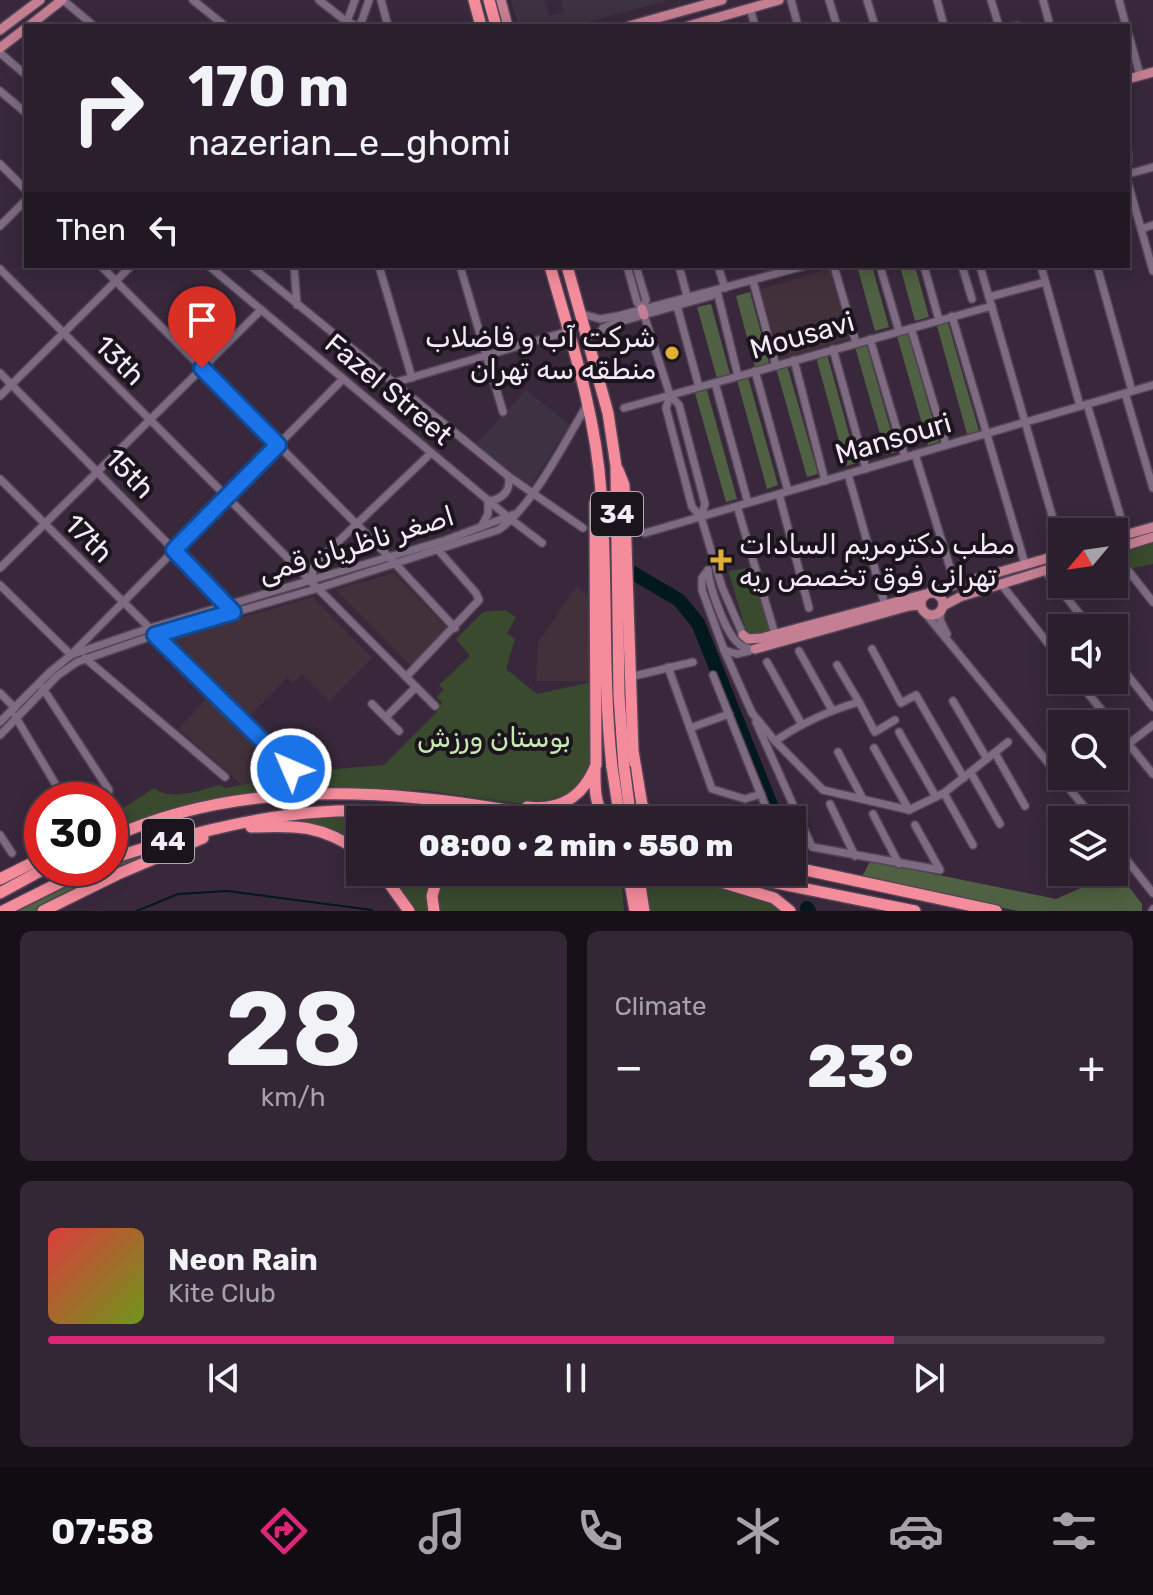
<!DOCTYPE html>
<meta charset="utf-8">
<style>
body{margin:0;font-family:Rubik,"Noto Naskh Arabic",sans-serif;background:#332735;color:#f1f3f6;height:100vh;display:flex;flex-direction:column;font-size:30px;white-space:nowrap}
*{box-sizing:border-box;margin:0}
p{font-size:26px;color:#a6a2aa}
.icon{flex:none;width:44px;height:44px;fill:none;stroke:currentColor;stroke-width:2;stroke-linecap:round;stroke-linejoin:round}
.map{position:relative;height:911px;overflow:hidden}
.side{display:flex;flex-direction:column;gap:20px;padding:20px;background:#181019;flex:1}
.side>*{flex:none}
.banner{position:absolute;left:24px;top:24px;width:1106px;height:244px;border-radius:0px;box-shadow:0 4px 20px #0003,0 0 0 2px #473c49;background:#2b1e2d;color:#f1f3f6;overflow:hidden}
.needle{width:52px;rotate:241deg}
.controls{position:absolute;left:1048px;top:518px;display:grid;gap:16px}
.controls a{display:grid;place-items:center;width:80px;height:80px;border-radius:0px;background:#2b1e2d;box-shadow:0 4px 20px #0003,0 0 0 2px #473c49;font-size:40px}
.speed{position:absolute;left:24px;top:782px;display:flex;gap:16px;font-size:40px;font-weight:700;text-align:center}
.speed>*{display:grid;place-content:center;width:104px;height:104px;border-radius:50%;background:#2b1e2d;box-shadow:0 4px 20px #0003,0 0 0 2px #473c49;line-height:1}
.speed .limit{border:12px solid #d22;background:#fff;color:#111}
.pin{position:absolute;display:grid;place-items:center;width:68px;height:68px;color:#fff;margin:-82px -34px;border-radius:50% 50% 50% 0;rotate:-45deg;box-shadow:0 0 8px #0007}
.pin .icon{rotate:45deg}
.me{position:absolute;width:88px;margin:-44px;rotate:315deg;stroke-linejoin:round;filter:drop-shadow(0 0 6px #0008)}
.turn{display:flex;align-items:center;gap:28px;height:168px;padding:0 32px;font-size:36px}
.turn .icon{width:104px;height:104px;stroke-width:2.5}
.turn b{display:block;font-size:56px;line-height:68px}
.then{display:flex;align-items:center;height:76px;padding:0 32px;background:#0003;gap:16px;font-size:30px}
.big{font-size:60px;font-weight:800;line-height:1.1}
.side .tile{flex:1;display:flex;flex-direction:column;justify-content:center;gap:12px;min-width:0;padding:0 28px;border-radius:12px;background:#332735}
.side .dial{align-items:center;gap:0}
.dial b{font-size:104px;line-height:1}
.song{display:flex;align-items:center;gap:24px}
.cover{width:96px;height:96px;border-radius:12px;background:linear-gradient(135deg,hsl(0 70% 55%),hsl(80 70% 35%))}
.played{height:8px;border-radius:4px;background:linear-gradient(90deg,#db2777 80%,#473c49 80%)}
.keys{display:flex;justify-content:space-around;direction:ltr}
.heat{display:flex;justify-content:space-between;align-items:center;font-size:44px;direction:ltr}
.side .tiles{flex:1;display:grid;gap:20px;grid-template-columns:1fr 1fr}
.tile:last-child{grid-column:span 2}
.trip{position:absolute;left:346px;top:806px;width:460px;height:80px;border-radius:0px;background:#2b1e2d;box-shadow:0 4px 20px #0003,0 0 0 2px #473c49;font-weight:800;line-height:80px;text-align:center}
.menu{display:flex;height:128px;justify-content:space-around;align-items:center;background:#110c12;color:#a6a2aa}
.menu .icon{width:56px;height:56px}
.menu .on{color:#db2777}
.menu b{font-size:36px;color:#f1f3f6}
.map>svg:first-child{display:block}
</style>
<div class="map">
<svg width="1153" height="911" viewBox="0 0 1153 911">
<rect width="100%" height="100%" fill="#39283c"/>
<!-- commercial -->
<g fill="#3d3241">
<polygon points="511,0 544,0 549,16 564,12 561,0 669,0 573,26 518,26"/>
<polygon points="526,390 570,425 532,484 526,484 476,444"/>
</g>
<!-- education -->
<g fill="#42313a">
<polygon points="830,269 849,339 781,359 760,289"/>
<polygon points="394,573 448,629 412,667 336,590"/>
<polygon points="576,587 588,595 590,681 536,681 538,643"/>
<polygon points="313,597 372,658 329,701 302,674 293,683 287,677 249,717 172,638"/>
<polygon points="207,698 283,775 242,785 179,729"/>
</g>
<!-- green -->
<g fill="#394a2e">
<polygon points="1153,541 1153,564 1114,572 1114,554"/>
<polygon points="752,567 771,631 753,635 746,630 728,571"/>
<path d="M505,610L516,617L507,633L515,639L506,669L537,694L592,682L593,714L590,773L564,801L536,806L422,790H315L145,820L110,831V803L116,813L154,788C172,802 200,790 220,785L225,788L252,783L299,772L384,765L436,713L442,702L436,697L444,690L439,685L470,656L456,639L483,612Z"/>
<polygon points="332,817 422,820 360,820 360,847 273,823"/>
<polygon points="384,872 435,872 430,911 413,911"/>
<polygon points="443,872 621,872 624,911 438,911 437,889"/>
<polygon points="644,872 761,896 785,911 649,911"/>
</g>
<!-- forest -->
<g fill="#4f6142">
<polygon points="857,266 872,266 889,327 875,331"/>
<polygon points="900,266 915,266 929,317 915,321"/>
<polygon points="750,292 769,363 755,367 736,296"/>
<polygon points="711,304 730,374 717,378 697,307"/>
<polygon points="948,323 979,431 967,434 937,326"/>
<polygon points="908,333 939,442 928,445 897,336"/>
<polygon points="866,343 897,452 886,455 855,347"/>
<polygon points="827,354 857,463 846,466 816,357"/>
<polygon points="787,365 818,474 807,477 776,368"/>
<polygon points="748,377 778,485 767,489 737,380"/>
<polygon points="707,390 737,499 726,502 695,393"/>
<polygon points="157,851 35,911 16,911 93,870 110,868 110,864"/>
<polygon points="870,861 1056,899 1083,887 1104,888 1122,878 1142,904 1142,911 1018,911 861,879"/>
</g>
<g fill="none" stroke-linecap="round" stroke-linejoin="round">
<!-- stream -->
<polyline stroke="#01191d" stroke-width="2" points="137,911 178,894 227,891 372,910"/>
<!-- river -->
<g stroke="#01191d" stroke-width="14">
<polyline points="633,573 679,600 698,623 777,820"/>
<polyline points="807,908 809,911"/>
</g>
<defs>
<g id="minor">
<polyline points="63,0 94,26"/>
<polyline points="193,0 225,26"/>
<polyline points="319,0 347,22 358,26"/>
<polyline points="381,0 388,26"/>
<polyline points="791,0 798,26"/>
<polyline points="829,0 837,26"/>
<polyline points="867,0 875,26"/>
<polyline points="937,0 944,26"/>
<polyline points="991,0 999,26"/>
<polyline points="1043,0 1050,26"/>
<polyline points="1119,0 1126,26"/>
<polyline points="750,8 755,26"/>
<polyline points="346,24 355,0"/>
<polyline points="360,26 369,0"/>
<polyline points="1015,26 1018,26"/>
<polyline points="1128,32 1140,75"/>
<polyline points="0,53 26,75"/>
<polyline points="0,91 26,113"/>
<polyline points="1128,153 1128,162"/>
<polyline points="0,164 26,190"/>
<polyline points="1128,174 1153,167"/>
<polyline points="1128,183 1153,271"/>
<polyline points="0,226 26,200"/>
<polyline points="1141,229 1153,225"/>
<polyline points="101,266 389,557 455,628"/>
<polyline points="209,266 508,517 542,543"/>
<polyline points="251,266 508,476 583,528"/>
<polyline points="294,266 297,305"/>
<polyline points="379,266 412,378"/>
<polyline points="460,266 503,412"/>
<polyline points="627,266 637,302 642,309"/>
<polyline points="636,266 646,300 642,309"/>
<polyline points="679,266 687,296"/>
<polyline points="718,266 725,288"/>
<polyline points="834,266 856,343"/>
<polyline points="880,266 899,331"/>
<polyline points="924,266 939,320"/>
<polyline points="962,266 972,299"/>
<polyline points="980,266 1062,550"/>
<polyline points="1041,266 1080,406"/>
<polyline points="1097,266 1132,391"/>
<polyline points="0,269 435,706"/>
<polyline points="753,281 776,366"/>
<polyline points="717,291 738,376"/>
<polyline points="989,297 1045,282"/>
<polyline points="677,306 699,387"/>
<polyline points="582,314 600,319 618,316 804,266"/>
<polyline points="644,315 670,395 679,405 705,504 701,517"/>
<polyline points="952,316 1025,564"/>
<polyline points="911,328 946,445"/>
<polyline points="870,339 905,457"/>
<polyline points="590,347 603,328 612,324 711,296 717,291"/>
<polyline points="833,349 866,469"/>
<polyline points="794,360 825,481"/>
<polyline points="755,371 788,491"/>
<polyline points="0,373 228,605"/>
<polyline points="393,383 569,331"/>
<polyline points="715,383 748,503"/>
<polyline points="1125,393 1153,488"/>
<polyline points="670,395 666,408 692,507 701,517 722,587 743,635"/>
<polyline points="0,396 131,266"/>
<polyline points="1087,404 1126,535"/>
<polyline points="624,408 992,306"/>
<polyline points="915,454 952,574"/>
<polyline points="848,474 885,605"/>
<polyline points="0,479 291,769"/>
<polyline points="779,494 809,608"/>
<polyline points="737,506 775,634"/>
<path d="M481,527L488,514V501C502,500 512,490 508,476"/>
<polyline points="645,533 1153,385"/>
<polyline points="0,568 261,310"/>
<polyline points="1127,569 1153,602"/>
<polyline points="708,570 702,578 702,590 724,650 752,713 775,741 823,790 909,810 944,793 1008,742"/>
<path d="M708,570C709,586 725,631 737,642C742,648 748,649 755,649"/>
<polyline points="1045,571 1091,628"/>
<polyline points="312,582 313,568 318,561 431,453"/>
<polyline points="1001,584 1062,661"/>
<polyline points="0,585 71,655"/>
<polyline points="941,610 940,620 947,634"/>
<polyline points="925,613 1095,820"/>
<polyline points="872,649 901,703 916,695 964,778"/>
<polyline points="724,650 737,654 749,651"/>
<polyline points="799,651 832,710"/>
<polyline points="73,653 343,379"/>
<polyline points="85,658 225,777"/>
<polyline points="1114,658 1153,707"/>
<polyline points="767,662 801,723"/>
<polyline points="837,665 859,702"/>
<polyline points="668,667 712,789 745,799 761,794"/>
<polyline points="713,675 771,820"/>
<polyline points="406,677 479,600 476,593 439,551"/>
<polyline points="630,677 693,662"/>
<polyline points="1077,680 1113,724"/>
<polyline points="42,687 109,790 107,800"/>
<polyline points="0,693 15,708"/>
<polyline points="953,701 987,759"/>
<polyline points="372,704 399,731"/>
<polyline points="15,716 65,800"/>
<polyline points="386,717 416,687"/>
<polyline points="0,722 50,672 71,655 147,629 446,540 515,514"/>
<polyline points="756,722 812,847 940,870 915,825"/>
<polyline points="1114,726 1153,774"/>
<polyline points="690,728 729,714"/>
<polyline points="899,732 936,797"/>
<path d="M0,735L57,676L77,662L155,635L319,588L498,530C532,508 566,440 587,405"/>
<path d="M775,741C802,723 827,711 859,702L875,732L895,720"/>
<polyline points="874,748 909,810"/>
<polyline points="838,752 863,799"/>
<polyline points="995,753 1025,806"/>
<polyline points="1114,755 1153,725"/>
<polyline points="971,773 1000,824"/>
<polyline points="1070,788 1087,776"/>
<polyline points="944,793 973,845"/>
<polyline points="830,804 855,856"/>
<polyline points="873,814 899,864"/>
<polyline points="0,835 12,853"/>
<polyline points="1114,844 1153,893"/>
<polyline points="1152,911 1153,909"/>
</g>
<g id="major">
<polyline points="501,0 508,26"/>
<polyline points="29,26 62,0"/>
<polyline points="629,26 722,0"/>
<polyline points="688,26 779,0"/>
<polyline points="0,30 40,0"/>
<polyline points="0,48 26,28"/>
<polyline points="1128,79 1153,72"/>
<polyline points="642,309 644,315"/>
<polyline points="1114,538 1153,527"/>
<polyline points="1114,549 1153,537"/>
<polyline points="930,592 1062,554"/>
<circle cx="932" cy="604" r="11"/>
<polyline points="943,606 960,597 1062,565"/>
<polyline points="743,635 748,639 762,638 926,594"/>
<polyline points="755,649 909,606 921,605"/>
</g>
<g id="highway">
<polyline points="474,0 481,26"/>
<polyline points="489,0 496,26"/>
<path d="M550,266C571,340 596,415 601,492C608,584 602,676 612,767"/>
<polyline points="567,266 608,413 616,466 619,695 624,767"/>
<polyline points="618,470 624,485 633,751 642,805 653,820"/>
<path d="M595,770C595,794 593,823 628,819"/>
<path d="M527,807C561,811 583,797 596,765L595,503"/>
<path d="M251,827C296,825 322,825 360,852"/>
<path d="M110,838C250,774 414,790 560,820"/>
<path d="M110,859C178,837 249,817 320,812C367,808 415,813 461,820"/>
<polyline points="792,867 996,911"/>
<polyline points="381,872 409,911"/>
<polyline points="628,872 635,911"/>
<polyline points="638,872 644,911"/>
<polyline points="688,872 774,898 790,911"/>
<polyline points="722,872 915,911"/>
<polyline points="0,879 42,858"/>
<polyline points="0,893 46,868"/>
<polyline points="3,911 89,868"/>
<polyline points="43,911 118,874 203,838"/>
<polyline points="434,911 432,896 439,872"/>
</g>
</defs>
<!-- minor casing -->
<use href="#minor" stroke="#534456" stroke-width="10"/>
<!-- major casing -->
<use href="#major" stroke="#534456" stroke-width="12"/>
<!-- highway casing -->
<use href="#highway" stroke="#534456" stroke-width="14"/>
<!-- minor -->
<use href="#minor" stroke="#7e6b82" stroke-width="7"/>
<!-- major -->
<use href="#major" stroke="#c57f92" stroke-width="9"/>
<!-- highway -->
<use href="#highway" stroke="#f48c9c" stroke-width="11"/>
<defs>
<g id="highway-bridge">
<polyline points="612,767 620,820"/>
<polyline points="624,767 631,820"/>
</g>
</defs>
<!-- highway-bridge casing -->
<use href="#highway-bridge" stroke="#534456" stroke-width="14" stroke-linecap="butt"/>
<!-- highway-bridge -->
<use href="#highway-bridge" stroke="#f48c9c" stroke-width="11"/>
</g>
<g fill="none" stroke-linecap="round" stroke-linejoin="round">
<defs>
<polyline id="route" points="202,368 278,445 174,550 233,612 155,635 291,769"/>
</defs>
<!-- route casing -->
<use href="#route" stroke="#114b97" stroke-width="20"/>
<!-- route -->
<use href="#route" stroke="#1a73e8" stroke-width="14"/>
</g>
<!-- markers -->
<g fill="#dfb034" stroke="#1b141d" stroke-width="3">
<circle cx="672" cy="353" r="8"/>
<path d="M717 548h8v8h8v8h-8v8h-8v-8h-8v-8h8z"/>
</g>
<g text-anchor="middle" stroke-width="8" stroke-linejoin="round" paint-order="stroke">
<!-- shield labels -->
<g fill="#1b141d" stroke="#b4aab6" stroke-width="2">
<rect x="591" y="492" width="52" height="44" rx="6"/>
<rect x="142" y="819" width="52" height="44" rx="6"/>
</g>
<g font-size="26" font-weight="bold" fill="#f5eaf7">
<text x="617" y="523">34</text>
<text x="168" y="850">44</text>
</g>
<!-- street labels -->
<g font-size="28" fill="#f5eaf7" stroke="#1b141d">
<text transform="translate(802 335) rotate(-16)" y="10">Mousavi</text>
<text transform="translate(120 360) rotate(45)" y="10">13th</text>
<text transform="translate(389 389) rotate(40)" y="10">Fazel Street</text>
<text transform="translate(893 438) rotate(-16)" y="10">Mansouri</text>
<text transform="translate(130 473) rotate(46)" y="10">15th</text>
<text transform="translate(89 538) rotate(45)" y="10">17th</text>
<text transform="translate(356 544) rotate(-17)" y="10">اصغر ناظریان قمی</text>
</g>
<!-- poi labels -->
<g font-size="28" fill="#f5eaf7" stroke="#1b141d" text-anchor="end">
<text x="656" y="347">شرکت آب و فاضلاب<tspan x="656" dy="32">منطقه سه تهران</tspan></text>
<text x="739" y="554" text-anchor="start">مطب دكترمريم السادات<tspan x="739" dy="32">تهرانی فوق تخصص ریه</tspan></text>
</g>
<!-- park labels -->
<g font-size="28" fill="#c7e8b0" stroke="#1b141d">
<text x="494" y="747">بوستان ورزش</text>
</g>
</g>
</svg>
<div class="controls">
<a><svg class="needle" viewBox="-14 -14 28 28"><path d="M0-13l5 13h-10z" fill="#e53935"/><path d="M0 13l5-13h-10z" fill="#a6a2aa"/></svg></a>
<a><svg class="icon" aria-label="sound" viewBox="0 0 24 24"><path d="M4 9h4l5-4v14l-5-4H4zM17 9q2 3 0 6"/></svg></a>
<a><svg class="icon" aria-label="search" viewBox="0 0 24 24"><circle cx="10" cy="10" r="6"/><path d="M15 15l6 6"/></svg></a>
<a><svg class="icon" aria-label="layers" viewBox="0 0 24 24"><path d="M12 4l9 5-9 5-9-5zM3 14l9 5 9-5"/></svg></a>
</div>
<div class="speed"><div class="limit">30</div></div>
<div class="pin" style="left:202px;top:368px;background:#d93025"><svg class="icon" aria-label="arrive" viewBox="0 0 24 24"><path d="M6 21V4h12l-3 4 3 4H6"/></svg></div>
<svg class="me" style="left:291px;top:769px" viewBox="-20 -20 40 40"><circle r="17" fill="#1a73e8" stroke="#fff" stroke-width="3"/><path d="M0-11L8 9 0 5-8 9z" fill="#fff"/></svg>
<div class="trip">08:00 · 2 min · 550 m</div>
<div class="banner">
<div class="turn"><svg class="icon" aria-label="right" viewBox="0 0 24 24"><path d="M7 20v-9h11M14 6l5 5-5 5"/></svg><div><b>170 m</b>nazerian_e_ghomi</div></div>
<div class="then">Then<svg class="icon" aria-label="left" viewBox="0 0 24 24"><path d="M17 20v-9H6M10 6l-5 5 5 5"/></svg></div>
</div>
</div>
<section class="side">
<div class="tiles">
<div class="tile dial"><b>28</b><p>km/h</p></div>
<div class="tile"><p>Climate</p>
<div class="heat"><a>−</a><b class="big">23°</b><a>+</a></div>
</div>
<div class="tile">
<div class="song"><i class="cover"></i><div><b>Neon Rain</b><p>Kite Club</p></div></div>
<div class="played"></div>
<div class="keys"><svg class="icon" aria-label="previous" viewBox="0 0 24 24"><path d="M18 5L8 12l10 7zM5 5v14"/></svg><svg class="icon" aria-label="pause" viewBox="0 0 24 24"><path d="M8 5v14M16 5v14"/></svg><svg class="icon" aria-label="next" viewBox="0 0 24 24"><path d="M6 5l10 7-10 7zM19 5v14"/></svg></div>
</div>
</div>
</section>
<nav class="menu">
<b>07:58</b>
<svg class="icon on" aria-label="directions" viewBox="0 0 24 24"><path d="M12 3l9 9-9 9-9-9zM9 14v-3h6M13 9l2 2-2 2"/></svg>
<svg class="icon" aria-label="music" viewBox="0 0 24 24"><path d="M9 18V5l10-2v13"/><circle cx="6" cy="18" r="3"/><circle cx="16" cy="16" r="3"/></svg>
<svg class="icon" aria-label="phone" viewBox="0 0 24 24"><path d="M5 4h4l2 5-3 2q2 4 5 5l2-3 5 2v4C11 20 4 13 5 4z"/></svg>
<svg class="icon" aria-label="climate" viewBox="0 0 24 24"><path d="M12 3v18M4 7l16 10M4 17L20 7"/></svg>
<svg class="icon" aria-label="car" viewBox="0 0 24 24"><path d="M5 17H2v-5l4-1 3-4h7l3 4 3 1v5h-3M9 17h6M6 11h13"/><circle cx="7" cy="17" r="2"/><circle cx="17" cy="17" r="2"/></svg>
<svg class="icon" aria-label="filters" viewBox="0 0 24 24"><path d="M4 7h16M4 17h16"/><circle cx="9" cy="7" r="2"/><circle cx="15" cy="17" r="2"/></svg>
</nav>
